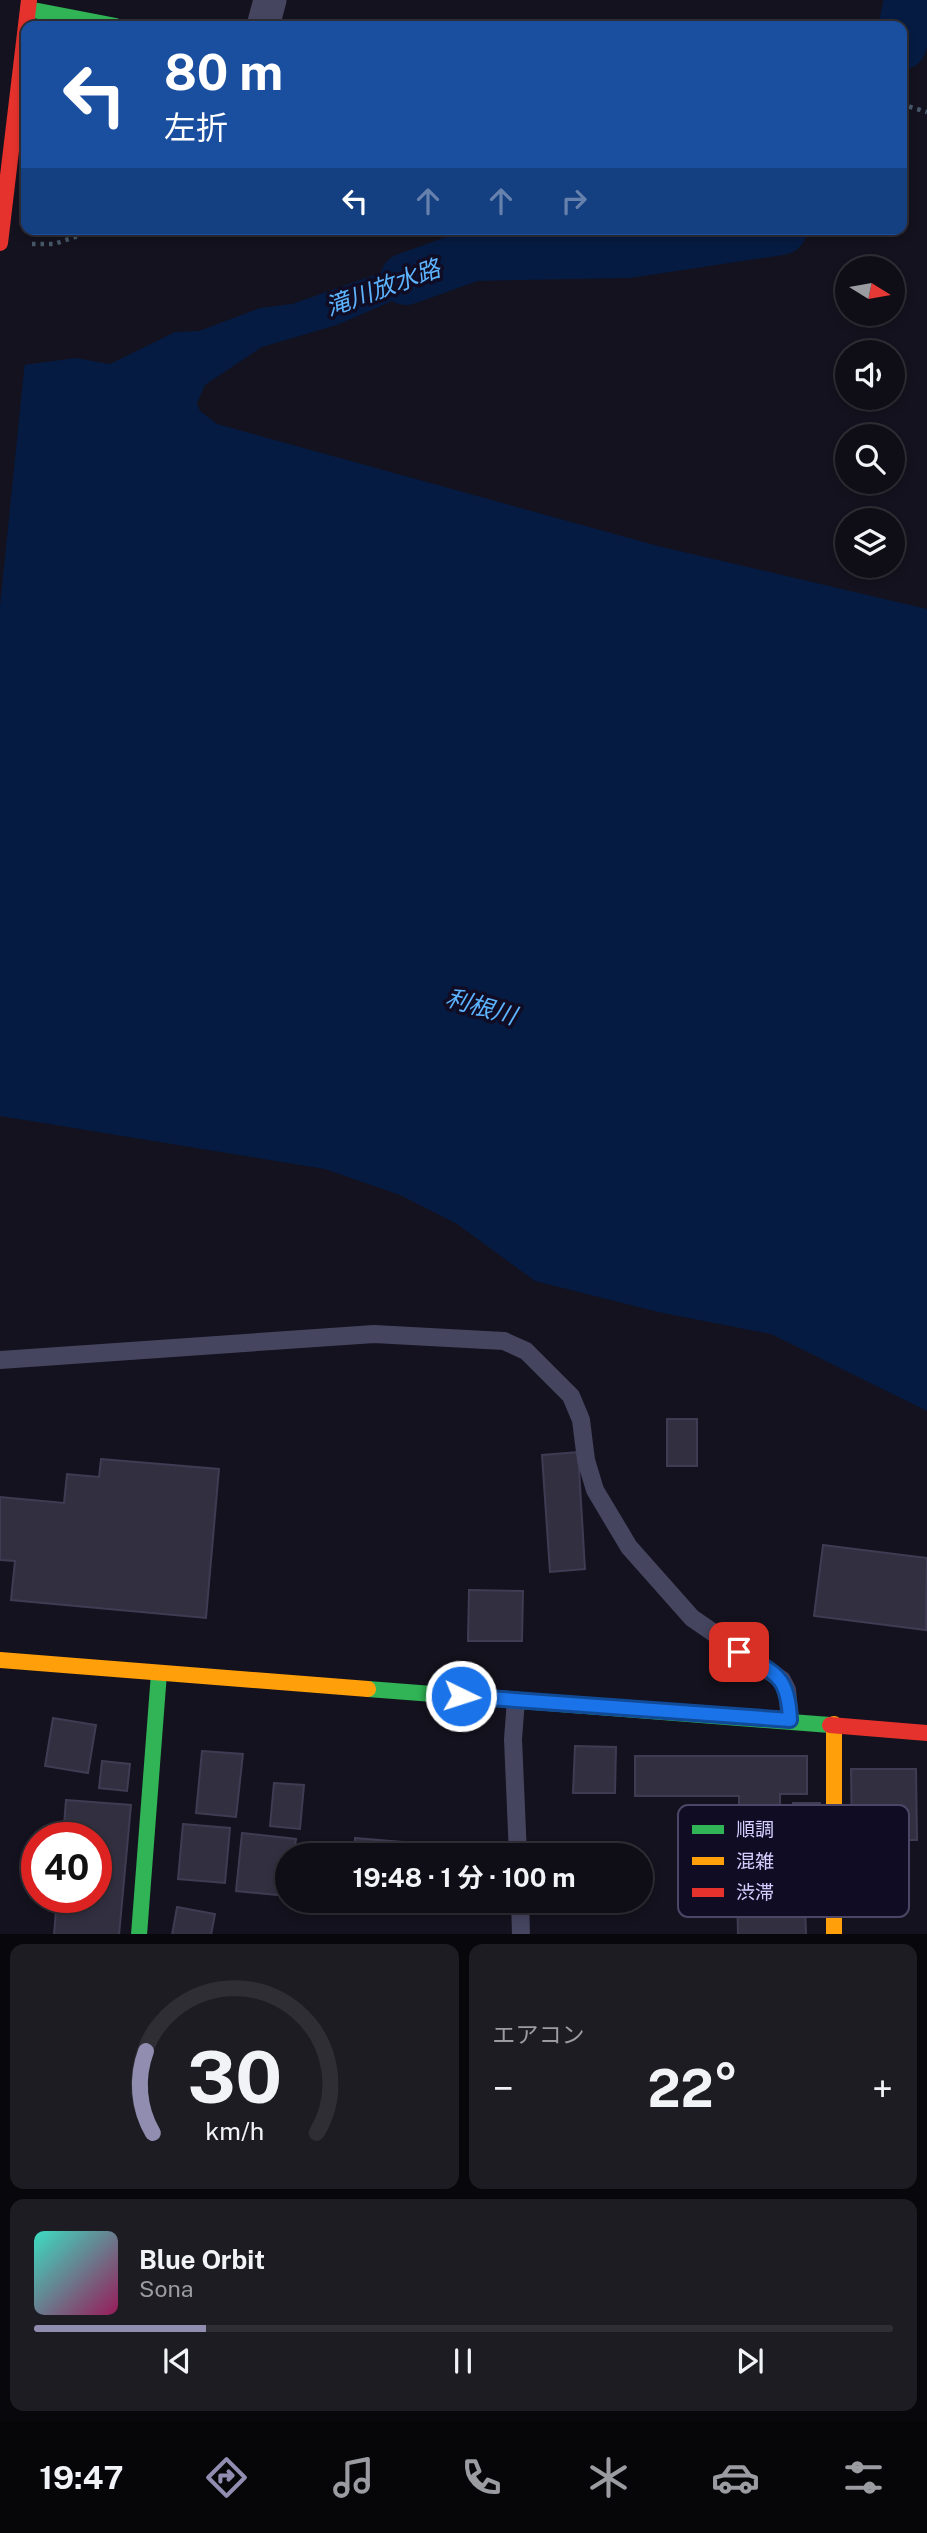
<!DOCTYPE html>
<html lang="ja">
<meta charset="utf-8">
<style>
body{margin:0;font-family:"Public Sans","Noto Sans JP",sans-serif;background:#1d1c23;color:#f1f3f6;height:100vh;display:flex;flex-direction:column;font-size:26px;white-space:nowrap}
*{box-sizing:border-box;margin:0}
p{font-size:23px;color:#9b9ca1}
.icon{flex:none;width:38px;height:38px;fill:none;stroke:currentColor;stroke-width:2;stroke-linecap:round;stroke-linejoin:round}
.map{position:relative;height:1934px;overflow:hidden}
.sheet{display:flex;flex-direction:column;gap:10px;padding:10px;background:#08080c;flex:1}
.sheet>*{flex:none}
.hud{position:absolute;left:21px;top:21px;width:886px;height:214px;border-radius:14px;box-shadow:0 4px 10px #0003,0 0 0 2px #2f2e35;background:#1a4fa0;color:#fff;overflow:hidden}
.needle{width:46px;rotate:101deg}
.tools{position:absolute;left:835px;top:256px;display:grid;gap:14px}
.tools a{display:grid;place-items:center;width:70px;height:70px;border-radius:50%;background:#0f0e16;box-shadow:0 4px 10px #0003,0 0 0 2px #2f2e35;font-size:35px}
.speed{position:absolute;left:21px;top:1822px;display:flex;gap:14px;font-size:35px;font-weight:700;text-align:center}
.speed>*{display:grid;place-content:center;width:91px;height:91px;border-radius:50%;background:#0f0e16;box-shadow:0 4px 10px #0003,0 0 0 2px #2f2e35;line-height:1}
.speed .limit{border:10px solid #d22;background:#fff;color:#111}
.pin{position:absolute;display:grid;place-items:center;width:60px;height:60px;color:#fff;margin:-30px;border-radius:14px;box-shadow:0 4px 10px #0006}
.me{position:absolute;width:77px;margin:-38px;rotate:94deg;stroke-linejoin:round;filter:drop-shadow(0 0 5px #0008)}
.turn{display:flex;align-items:center;gap:24px;height:147px;padding:0 28px;font-size:32px}
.turn .icon{width:91px;height:91px;stroke-width:2.5}
.turn b{display:block;font-size:49px;line-height:60px}
.lanes{display:flex;align-items:center;height:66px;padding:0 28px;background:#0003;justify-content:center;gap:35px;direction:ltr}
.lanes .off{opacity:.35}
.big{font-size:52px;font-weight:700;line-height:1.1}
.sheet .card{flex:1;display:flex;flex-direction:column;justify-content:center;gap:10px;min-width:0;padding:0 24px;border-radius:14px;background:#1d1c23}
.sheet .dial{align-items:center;gap:0}
.dial svg{height:182px;overflow:visible;fill:none;stroke:#2f2e35;stroke-width:7;stroke-linecap:round;text-anchor:middle}
.dial text{fill:#f1f3f6;stroke:none}
.song{display:flex;align-items:center;gap:21px}
.cover{width:84px;height:84px;border-radius:10px;background:linear-gradient(135deg,hsl(170 70% 55%),hsl(330 70% 35%))}
.played{height:7px;border-radius:4px;background:linear-gradient(90deg,#918db0 20%,#2f2e35 20%)}
.keys{display:flex;justify-content:space-around;direction:ltr}
.heat{display:flex;justify-content:space-between;align-items:center;font-size:38px;direction:ltr}
.sheet .tiles{flex:1;display:grid;gap:10px;grid-template-columns:1fr 1fr}
.card:last-child{grid-column:span 2}
.trip{position:absolute;left:275px;top:1843px;width:378px;height:70px;border-radius:35px;background:#0f0e16;box-shadow:0 4px 10px #0003,0 0 0 2px #2f2e35;font-weight:700;line-height:70px;text-align:center}
.tab-bar{display:flex;height:112px;justify-content:space-around;align-items:center;background:#060609;color:#9b9ca1}
.tab-bar .icon{width:49px;height:49px}
.tab-bar .current{color:#918db0}
.tab-bar b{font-size:32px;color:#f1f3f6}
.map>svg:first-child{display:block}
</style>
<div class="map">
<svg width="927" height="1935" viewBox="0 0 927 1935">
<rect width="100%" height="100%" fill="#14121e"/>
<!-- water -->
<polygon fill="#061b41" points="451,248 473,255 415,291 337,325 262,347 205,385 197,403 200,411 217,424 658,546 927,609 927,1411 771,1334 658,1312 535,1281 457,1224 400,1195 325,1169 0,1116 0,368 76,358 110,364 175,332 199,331 260,308 292,304"/>
<!-- pier -->
<polygon fill="#14121e" points="25,361 0,606 0,364"/>
<g fill="none" stroke-linecap="round" stroke-linejoin="round">
<!-- river -->
<g stroke="#061b41" stroke-width="52">
<polyline points="901,44 910,0"/>
<polyline points="406,279 473,255 628,252 781,229"/>
</g>
</g>
<!-- building -->
<g fill="#322f41" stroke="#403b53" stroke-width="2">
<rect x="667" y="1419" width="30" height="47"/>
<polygon points="578,1452 585,1569 550,1572 542,1455"/>
<polygon points="101,1459 219,1469 206,1618 11,1600 15,1561 0,1560 0,1497 64,1503 67,1474 99,1477"/>
<polygon points="823,1545 927,1558 926,1630 814,1616"/>
<polygon points="469,1590 523,1591 522,1641 468,1641"/>
<polygon points="53,1718 96,1725 88,1773 45,1766"/>
<polygon points="575,1746 616,1747 615,1793 573,1793"/>
<polygon points="202,1751 243,1754 236,1817 196,1813"/>
<polygon points="635,1756 807,1756 807,1794 780,1794 780,1833 739,1833 739,1796 635,1796"/>
<polygon points="102,1761 130,1764 127,1791 99,1788"/>
<polygon points="851,1769 916,1769 917,1840 852,1840"/>
<polygon points="274,1783 304,1785 300,1829 270,1826"/>
<polygon points="66,1800 131,1805 119,1935 54,1935 57,1897 96,1897 96,1838 63,1838"/>
<polygon points="793,1803 820,1803 819,1858 792,1857"/>
<polygon points="183,1824 230,1828 225,1883 178,1879"/>
<polygon points="242,1833 296,1839 294,1855 287,1855 287,1896 236,1891"/>
<polygon points="355,1838 402,1842 401,1855 354,1855"/>
<polygon points="501,1848 501,1855 446,1855 446,1851"/>
<polygon points="787,1889 787,1903 805,1903 806,1935 738,1935 737,1891"/>
<polygon points="350,1900 397,1900 397,1905"/>
<polygon points="449,1900 504,1900 504,1901 449,1904"/>
<polygon points="177,1907 215,1914 211,1935 172,1935"/>
</g>
<g fill="none" stroke-linecap="round" stroke-linejoin="round">
<!-- path -->
<g stroke="#48596a" stroke-width="4.5" stroke-dasharray="3.5 5" stroke-linecap="butt">
<polyline points="901,104 927,112"/>
<polyline points="32,244 54,244 99,229"/>
</g>
<!-- lane -->
<g stroke="#464560" stroke-width="18">
<polyline points="0,1360 374,1334 504,1341 526,1351 571,1396 581,1420 586,1460 595,1490 629,1547 692,1618 782,1680 787,1690 790,1720"/>
<polyline points="516,1700 513,1739 518,1855"/>
<polyline points="520,1900 521,1935"/>
</g>
<!-- street -->
<polyline stroke="#464560" stroke-width="33" points="263,26 270,0"/>
<!-- fast -->
<g stroke="#30b455" stroke-width="16">
<polyline points="28,9 116,26"/>
<polyline points="368,1689 830,1725"/>
<polyline points="139,1935 159,1673"/>
</g>
<!-- slow -->
<g stroke="#ff9f0a" stroke-width="16">
<polyline points="0,1660 368,1689"/>
<polyline points="834,1724 834,1935"/>
</g>
<!-- jam -->
<g stroke="#e5322d" stroke-width="16">
<polyline points="0,243 29,0"/>
<polyline points="830,1725 927,1733"/>
</g>
</g>
<g fill="none" stroke-linecap="round" stroke-linejoin="round">
<defs>
<path id="route" d="M461,1696L790,1720C788,1674 775,1674 739,1652"/>
</defs>
<!-- route casing -->
<use href="#route" stroke="#114b97" stroke-width="18"/>
<!-- route -->
<use href="#route" stroke="#1a73e8" stroke-width="12"/>
</g>
<g text-anchor="middle" stroke-width="7" stroke-linejoin="round" paint-order="stroke">
<!-- water labels -->
<g font-size="24" font-style="italic" fill="#5db4ff" stroke="#100c24">
<text transform="translate(383 288) rotate(-20)" y="8">滝川放水路</text>
<text transform="translate(481 1007) rotate(16)" y="8">利根川</text>
</g>
</g>
<!-- legend -->
<rect x="678" y="1805" width="231" height="112" rx="10" fill="#100c24" stroke="#4b4666" stroke-width="2"/>
<rect x="692" y="1825" width="32" height="9" fill="#30b455"/>
<rect x="692" y="1857" width="32" height="8" fill="#ff9f0a"/>
<rect x="692" y="1888" width="32" height="9" fill="#e5322d"/>
<g font-size="19" fill="#d5cfff">
<text x="736" y="1836">順調</text>
<text x="736" y="1868">混雑</text>
<text x="736" y="1899">渋滞</text>
</g>
</svg>
<div class="tools">
<a><svg class="needle" viewBox="-14 -14 28 28"><path d="M0-13l5 13h-10z" fill="#e53935"/><path d="M0 13l5-13h-10z" fill="#9b9ca1"/></svg></a>
<a><svg class="icon" aria-label="sound" viewBox="0 0 24 24"><path d="M4 9h4l5-4v14l-5-4H4zM17 9q2 3 0 6"/></svg></a>
<a><svg class="icon" aria-label="search" viewBox="0 0 24 24"><circle cx="10" cy="10" r="6"/><path d="M15 15l6 6"/></svg></a>
<a><svg class="icon" aria-label="layers" viewBox="0 0 24 24"><path d="M12 4l9 5-9 5-9-5zM3 14l9 5 9-5"/></svg></a>
</div>
<div class="speed"><div class="limit">40</div></div>
<div class="pin" style="left:739px;top:1652px;background:#d93025"><svg class="icon" aria-label="arrive" viewBox="0 0 24 24"><path d="M6 21V4h12l-3 4 3 4H6"/></svg></div>
<svg class="me" style="left:461px;top:1696px" viewBox="-20 -20 40 40"><circle r="17" fill="#1a73e8" stroke="#fff" stroke-width="3"/><path d="M0-11L8 9 0 5-8 9z" fill="#fff"/></svg>
<div class="trip">19:48 · 1 分 · 100 m</div>
<div class="hud">
<div class="turn"><svg class="icon" aria-label="left" viewBox="0 0 24 24"><path d="M17 20v-9H6M10 6l-5 5 5 5"/></svg><div><b>80 m</b>左折</div></div>
<div class="lanes"><svg class="icon" aria-label="left" viewBox="0 0 24 24"><path d="M17 20v-9H6M10 6l-5 5 5 5"/></svg><svg class="icon off" aria-label="ahead" viewBox="0 0 24 24"><path d="M12 20V5M6 11l6-6 6 6"/></svg><svg class="icon off" aria-label="ahead" viewBox="0 0 24 24"><path d="M12 20V5M6 11l6-6 6 6"/></svg><svg class="icon off" aria-label="right" viewBox="0 0 24 24"><path d="M7 20v-9h11M14 6l5 5-5 5"/></svg></div>
</div>
</div>
<section class="sheet">
<div class="tiles">
<div class="card dial"><svg viewBox="0 0 100 80">
<path d="M14 69A42 42 0 1 1 86 69"/>
<path d="M14 69A42 42 0 0 1 11 33" stroke="#918db0"/>
<text x="50" y="56" font-size="32" font-weight="700">30</text>
<text x="50" y="72" font-size="11">km/h</text>
</svg></div>
<div class="card"><p>エアコン</p>
<div class="heat"><a>−</a><b class="big">22°</b><a>+</a></div>
</div>
<div class="card">
<div class="song"><i class="cover"></i><div><b>Blue Orbit</b><p>Sona</p></div></div>
<div class="played"></div>
<div class="keys"><svg class="icon" aria-label="previous" viewBox="0 0 24 24"><path d="M18 5L8 12l10 7zM5 5v14"/></svg><svg class="icon" aria-label="pause" viewBox="0 0 24 24"><path d="M8 5v14M16 5v14"/></svg><svg class="icon" aria-label="next" viewBox="0 0 24 24"><path d="M6 5l10 7-10 7zM19 5v14"/></svg></div>
</div>
</div>
</section>
<nav class="tab-bar">
<b>19:47</b>
<svg class="icon current" aria-label="directions" viewBox="0 0 24 24"><path d="M12 3l9 9-9 9-9-9zM9 14v-3h6M13 9l2 2-2 2"/></svg>
<svg class="icon" aria-label="music" viewBox="0 0 24 24"><path d="M9 18V5l10-2v13"/><circle cx="6" cy="18" r="3"/><circle cx="16" cy="16" r="3"/></svg>
<svg class="icon" aria-label="phone" viewBox="0 0 24 24"><path d="M5 4h4l2 5-3 2q2 4 5 5l2-3 5 2v4C11 20 4 13 5 4z"/></svg>
<svg class="icon" aria-label="climate" viewBox="0 0 24 24"><path d="M12 3v18M4 7l16 10M4 17L20 7"/></svg>
<svg class="icon" aria-label="car" viewBox="0 0 24 24"><path d="M5 17H2v-5l4-1 3-4h7l3 4 3 1v5h-3M9 17h6M6 11h13"/><circle cx="7" cy="17" r="2"/><circle cx="17" cy="17" r="2"/></svg>
<svg class="icon" aria-label="filters" viewBox="0 0 24 24"><path d="M4 7h16M4 17h16"/><circle cx="9" cy="7" r="2"/><circle cx="15" cy="17" r="2"/></svg>
</nav>
